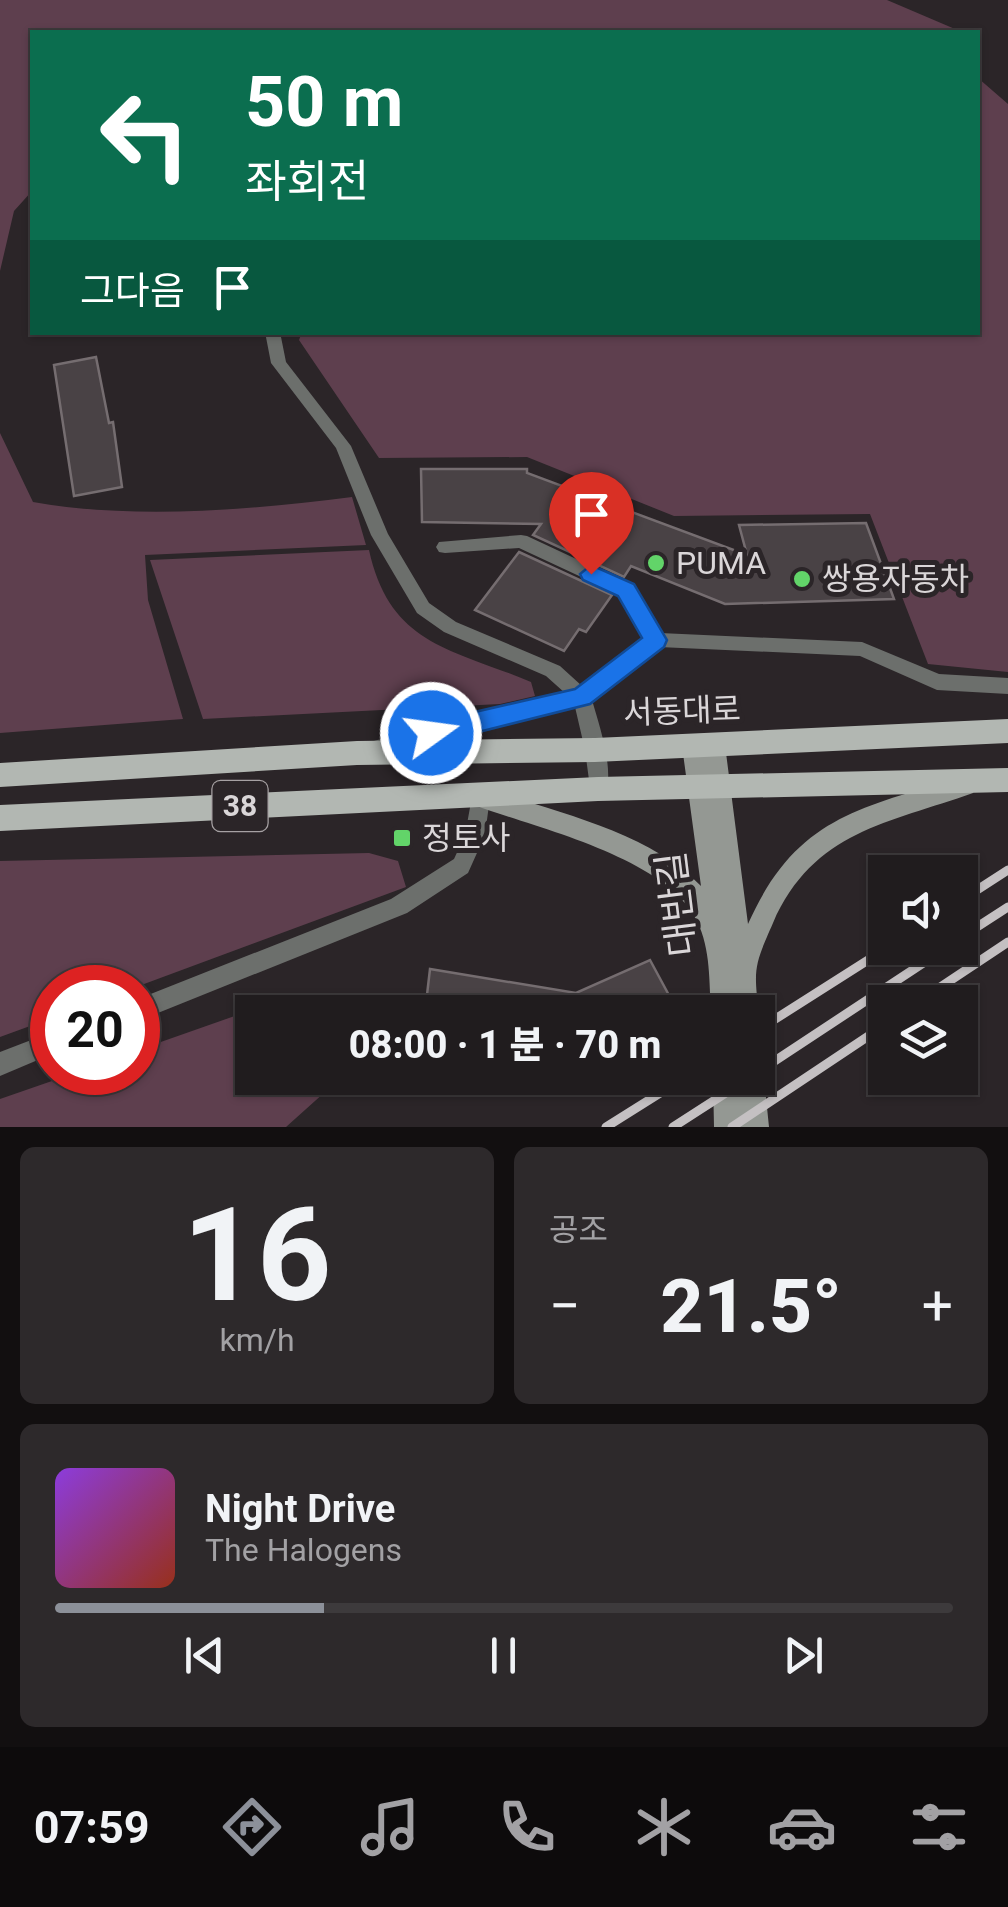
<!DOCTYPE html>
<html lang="ko">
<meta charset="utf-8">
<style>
body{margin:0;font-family:Roboto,"Noto Sans KR",sans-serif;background:#2d292b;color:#f1f3f6;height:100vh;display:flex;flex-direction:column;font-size:38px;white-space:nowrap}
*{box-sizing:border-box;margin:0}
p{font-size:32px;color:#a2a1a4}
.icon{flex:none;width:55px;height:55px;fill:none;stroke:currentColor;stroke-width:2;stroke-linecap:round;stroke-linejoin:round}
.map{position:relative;height:1127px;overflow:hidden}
.drawer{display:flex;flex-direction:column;gap:20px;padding:20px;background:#120f10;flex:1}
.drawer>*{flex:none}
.guide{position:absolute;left:30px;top:30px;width:950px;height:305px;border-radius:0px;box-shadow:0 2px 8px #0004,0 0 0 2px #3d3a3c;background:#0b6e4f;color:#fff;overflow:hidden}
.controls{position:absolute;left:868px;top:855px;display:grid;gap:20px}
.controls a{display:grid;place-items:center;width:110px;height:110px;border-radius:0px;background:#201c1e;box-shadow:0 2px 8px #0004,0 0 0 2px #3d3a3c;font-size:50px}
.speed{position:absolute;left:30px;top:965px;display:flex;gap:20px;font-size:50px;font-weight:700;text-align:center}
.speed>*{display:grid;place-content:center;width:130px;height:130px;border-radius:50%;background:#201c1e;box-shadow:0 2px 8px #0004,0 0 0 2px #3d3a3c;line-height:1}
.speed .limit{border:15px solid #d22;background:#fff;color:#111}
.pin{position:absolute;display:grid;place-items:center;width:85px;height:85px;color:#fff;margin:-102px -42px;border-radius:50% 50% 50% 0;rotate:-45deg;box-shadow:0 0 10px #0007}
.pin .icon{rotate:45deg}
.me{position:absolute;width:110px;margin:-55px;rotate:76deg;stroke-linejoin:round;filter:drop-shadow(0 0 8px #0008)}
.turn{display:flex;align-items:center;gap:35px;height:210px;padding:0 50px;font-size:45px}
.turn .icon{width:130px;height:130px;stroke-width:2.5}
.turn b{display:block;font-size:70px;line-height:85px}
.then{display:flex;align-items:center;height:95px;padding:0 50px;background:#0003;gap:20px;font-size:38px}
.big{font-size:75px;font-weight:800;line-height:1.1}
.drawer .widget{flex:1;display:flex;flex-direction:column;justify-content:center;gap:15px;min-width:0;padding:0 35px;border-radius:15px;background:#2d292b}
.drawer .dial{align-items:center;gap:0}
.dial b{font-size:130px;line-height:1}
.song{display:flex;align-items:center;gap:30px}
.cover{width:120px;height:120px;border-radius:15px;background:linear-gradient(135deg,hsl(270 70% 55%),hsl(10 70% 35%))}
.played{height:10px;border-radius:5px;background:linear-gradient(90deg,#8c9099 30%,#3d3a3c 30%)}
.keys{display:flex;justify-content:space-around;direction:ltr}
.heat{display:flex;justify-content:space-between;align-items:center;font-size:55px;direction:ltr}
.drawer .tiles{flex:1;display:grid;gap:20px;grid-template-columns:1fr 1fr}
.widget:last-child{grid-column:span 2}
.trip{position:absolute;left:235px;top:995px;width:540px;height:100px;border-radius:0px;background:#201c1e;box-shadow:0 2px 8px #0004,0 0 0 2px #3d3a3c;font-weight:800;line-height:100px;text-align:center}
.dock{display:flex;height:160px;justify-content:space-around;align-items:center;background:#0d0b0c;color:#a2a1a4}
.dock .icon{width:70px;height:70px}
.dock .selected{color:#8c9099}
.dock b{font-size:45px;color:#f1f3f6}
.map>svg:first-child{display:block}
</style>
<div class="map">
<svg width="1008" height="1127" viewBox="0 0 1008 1127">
<rect width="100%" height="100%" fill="#2b2528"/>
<!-- green -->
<g fill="#5e3f4e">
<polygon points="0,0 887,0 962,32 32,32 32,191 14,211 0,271"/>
<polygon points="978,78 1008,104 1008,672 928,664 870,514 674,516 527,457 379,458 299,340 302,332 978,332"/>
<path d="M0,433L33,502C135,520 250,510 352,497L366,545L145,555L148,600L183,719L0,733Z"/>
<path d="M369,550C390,646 453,649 531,682L535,696L500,704L203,719L150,560Z"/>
<polygon points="369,853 398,861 406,887 136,987 52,988 52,1018 0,1037 0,861"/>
<polygon points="283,999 289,1012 252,1012 252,1078 319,1078 325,1092 286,1127 0,1127 0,1099 75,1073 138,1072 138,1050"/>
</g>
<!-- building -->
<g fill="#494245" stroke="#756d70" stroke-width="2.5">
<polygon points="96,357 109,423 113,422 122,487 74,496 54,365"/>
<polygon points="421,469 527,469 527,473 747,555 739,525 866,523 894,599 725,604 631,566 624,577 533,535 541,524 422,522"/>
<polygon points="519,552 612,595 586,632 579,629 564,651 475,610"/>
<polygon points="650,960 678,1012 425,1012 430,969 576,993"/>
</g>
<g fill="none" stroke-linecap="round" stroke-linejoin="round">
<!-- lane -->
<g fill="#6c6f6c" fill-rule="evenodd">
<path d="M265,332H280L286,362L351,446L388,534L429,603L456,622L560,666L582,686L644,638L620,595L519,548L445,553L439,552L436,547L439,542L521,535L527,536L632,585L660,633L862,642L939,674L1008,678V694L937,690L860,656L659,647L592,700C599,725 615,770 605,795L598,798L591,795L585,750L575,707L381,755L374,753L371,747L374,741L381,739L565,693L546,676L444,632L417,613L371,535L336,448L271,363Z"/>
<polygon points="480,788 487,791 490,797 485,835 468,873 407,913 138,1021 138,999 391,899 454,859 465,835 473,791"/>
<polygon points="52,1032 52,1054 0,1076 0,1052"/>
</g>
<!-- secondary -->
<g fill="#949893" fill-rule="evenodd">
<path d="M714,736L722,738L725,745L748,924C796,816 861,808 965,776L973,779L976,786L973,793C889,823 813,831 773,923C755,964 753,968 759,1012L758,1015V1012H711C709,982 711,950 697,921C666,857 536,828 474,805L470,798L474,791L482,788C551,810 650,832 701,886L682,746L685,739L693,737L703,744L706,738Z"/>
<polygon points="758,1067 764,1078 769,1127 714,1127 713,1078 758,1078"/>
</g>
<!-- primary -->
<g fill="#b2b7b2" fill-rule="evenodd">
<polygon points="1008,719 1008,743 595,762 357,765 0,787 0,763 357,741 595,738"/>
<polygon points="1008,768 1008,792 598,801 0,831 0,805 598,777"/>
</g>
<!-- rail -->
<g stroke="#c4c0c2" stroke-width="9">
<polyline points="960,901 1008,870"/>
<polyline points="960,938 1008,907"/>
<polyline points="918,1002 1008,942"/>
<polyline points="758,1030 887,948"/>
<polyline points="758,1072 946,948"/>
<polyline points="606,1127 684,1078"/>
<polyline points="673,1127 749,1078"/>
<polyline points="732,1127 885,1025"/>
</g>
</g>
<!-- route -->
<polygon fill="#1a73e8" stroke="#114b97" stroke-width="2.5" points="591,565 634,584 667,640 664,647 590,704 431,744 422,740 418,733 422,726 431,722 575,689 642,638 618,596 583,580 580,574"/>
<!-- markers -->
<g fill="#62d469" stroke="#2b2528" stroke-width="4">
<circle cx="656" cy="563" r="10"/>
<circle cx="802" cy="579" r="10"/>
<rect x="392" y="828" width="20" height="20" rx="5"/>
</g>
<g text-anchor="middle" stroke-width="10" stroke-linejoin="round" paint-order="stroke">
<!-- shield labels -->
<rect fill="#2b2528" stroke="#a6a1a3" stroke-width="2.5" x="212.5" y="781" width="55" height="50" rx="8"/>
<g font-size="30" font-weight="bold" fill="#dad6d8">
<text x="240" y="816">38</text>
</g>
<!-- poi labels -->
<g font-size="32" fill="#dad6d8" stroke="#2b2528" text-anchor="start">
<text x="676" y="574">PUMA</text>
<text x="822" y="590">쌍용자동차</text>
<text x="422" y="849">정토사</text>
</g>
<!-- street labels -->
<g font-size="32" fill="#dad6d8" stroke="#2b2528">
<text transform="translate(682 711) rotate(-2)" y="11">서동대로</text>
</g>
<!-- near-street labels -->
<g font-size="38" fill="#dad6d8" stroke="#2b2528">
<text transform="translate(677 904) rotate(-97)" y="13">대반길</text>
</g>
</g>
</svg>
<div class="controls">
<a><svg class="icon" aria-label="sound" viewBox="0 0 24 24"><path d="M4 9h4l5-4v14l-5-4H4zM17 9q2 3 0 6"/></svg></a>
<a><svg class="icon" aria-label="layers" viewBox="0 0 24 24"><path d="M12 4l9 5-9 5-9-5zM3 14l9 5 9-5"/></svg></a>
</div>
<div class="speed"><div class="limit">20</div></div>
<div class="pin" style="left:591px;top:574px;background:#d93025"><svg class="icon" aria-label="arrive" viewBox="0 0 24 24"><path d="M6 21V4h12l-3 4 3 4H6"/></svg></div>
<svg class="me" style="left:431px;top:733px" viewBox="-20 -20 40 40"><circle r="17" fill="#1a73e8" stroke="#fff" stroke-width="3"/><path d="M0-11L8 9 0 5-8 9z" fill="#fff"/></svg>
<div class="trip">08:00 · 1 분 · 70 m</div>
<div class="guide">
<div class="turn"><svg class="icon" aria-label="left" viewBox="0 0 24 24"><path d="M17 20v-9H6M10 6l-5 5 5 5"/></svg><div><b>50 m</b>좌회전</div></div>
<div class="then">그다음<svg class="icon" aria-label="arrive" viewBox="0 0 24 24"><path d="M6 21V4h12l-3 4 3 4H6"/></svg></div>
</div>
</div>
<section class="drawer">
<div class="tiles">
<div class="widget dial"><b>16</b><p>km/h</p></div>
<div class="widget"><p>공조</p>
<div class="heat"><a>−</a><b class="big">21.5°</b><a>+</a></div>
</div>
<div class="widget">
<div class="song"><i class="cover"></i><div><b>Night Drive</b><p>The Halogens</p></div></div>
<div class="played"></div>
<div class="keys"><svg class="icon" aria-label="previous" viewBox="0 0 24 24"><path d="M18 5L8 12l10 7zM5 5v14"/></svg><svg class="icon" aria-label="pause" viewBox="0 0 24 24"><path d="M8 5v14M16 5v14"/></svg><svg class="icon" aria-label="next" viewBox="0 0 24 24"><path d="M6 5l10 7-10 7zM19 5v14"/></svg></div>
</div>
</div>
</section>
<nav class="dock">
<b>07:59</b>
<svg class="icon selected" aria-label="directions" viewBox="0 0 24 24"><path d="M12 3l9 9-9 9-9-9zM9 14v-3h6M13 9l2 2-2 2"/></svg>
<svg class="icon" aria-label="music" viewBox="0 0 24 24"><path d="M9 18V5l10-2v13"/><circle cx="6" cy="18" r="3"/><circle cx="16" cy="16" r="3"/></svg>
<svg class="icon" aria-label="phone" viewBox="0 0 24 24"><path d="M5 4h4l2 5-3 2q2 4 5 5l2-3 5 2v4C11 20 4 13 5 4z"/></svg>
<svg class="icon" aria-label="climate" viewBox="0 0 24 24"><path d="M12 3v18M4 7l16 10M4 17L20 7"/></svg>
<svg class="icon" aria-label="car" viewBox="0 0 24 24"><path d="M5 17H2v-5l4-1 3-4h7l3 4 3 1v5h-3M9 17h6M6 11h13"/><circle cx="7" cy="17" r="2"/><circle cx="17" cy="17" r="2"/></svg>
<svg class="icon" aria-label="filters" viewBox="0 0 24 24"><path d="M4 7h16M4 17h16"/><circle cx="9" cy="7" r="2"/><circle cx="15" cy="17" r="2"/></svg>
</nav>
